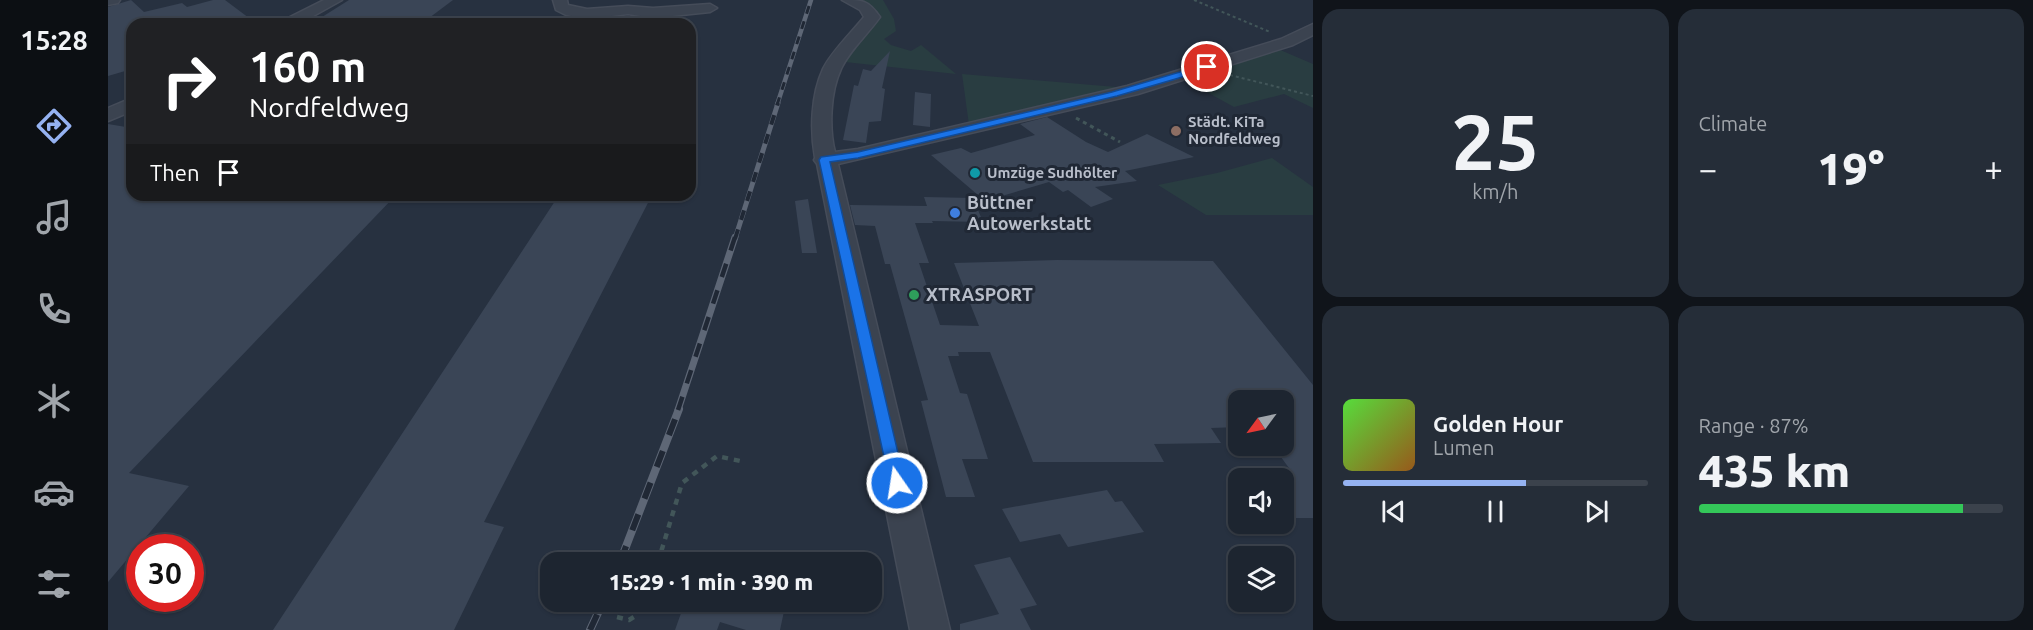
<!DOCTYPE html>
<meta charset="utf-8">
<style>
body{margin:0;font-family:Ubuntu,sans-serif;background:#252d38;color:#f1f3f6;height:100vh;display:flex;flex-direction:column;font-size:22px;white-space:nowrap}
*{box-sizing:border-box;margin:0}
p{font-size:20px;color:#a0a5ab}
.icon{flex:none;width:33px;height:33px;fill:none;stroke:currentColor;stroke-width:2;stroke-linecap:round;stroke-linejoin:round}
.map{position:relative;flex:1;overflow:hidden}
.side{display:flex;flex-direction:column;gap:9px;padding:9px;background:#10141a;width:720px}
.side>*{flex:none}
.hud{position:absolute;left:18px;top:18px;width:570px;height:183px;border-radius:18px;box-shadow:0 2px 4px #0004,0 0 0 2px #3b424c;background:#202124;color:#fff;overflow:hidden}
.needle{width:39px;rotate:237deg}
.fabs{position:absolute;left:1120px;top:390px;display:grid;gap:12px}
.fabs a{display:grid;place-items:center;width:66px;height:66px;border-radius:12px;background:#1d2530;box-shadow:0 2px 4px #0004,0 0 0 2px #3b424c;font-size:30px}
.speed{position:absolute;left:18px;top:534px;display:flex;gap:12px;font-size:30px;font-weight:700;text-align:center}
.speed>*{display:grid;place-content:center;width:78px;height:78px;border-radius:50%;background:#1d2530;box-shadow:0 2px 4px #0004,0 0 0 2px #3b424c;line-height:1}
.speed .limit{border:9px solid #d22;background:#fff;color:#111}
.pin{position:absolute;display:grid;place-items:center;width:51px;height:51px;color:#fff;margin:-26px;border:3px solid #fff;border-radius:50%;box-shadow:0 2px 6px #0007}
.me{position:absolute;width:66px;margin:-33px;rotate:347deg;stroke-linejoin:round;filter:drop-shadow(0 0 4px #0008)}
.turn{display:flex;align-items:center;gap:21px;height:126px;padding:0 24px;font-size:27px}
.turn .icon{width:78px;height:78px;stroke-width:2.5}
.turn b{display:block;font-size:42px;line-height:51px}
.then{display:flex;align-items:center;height:57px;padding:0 24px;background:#0003;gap:12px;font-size:22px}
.big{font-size:45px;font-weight:800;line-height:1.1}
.side .card{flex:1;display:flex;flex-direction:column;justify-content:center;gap:9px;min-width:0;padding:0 21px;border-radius:18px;background:#252d38}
.side .dial{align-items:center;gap:0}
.dial b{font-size:78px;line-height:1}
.song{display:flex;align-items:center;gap:18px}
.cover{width:72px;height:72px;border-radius:9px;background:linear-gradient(135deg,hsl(110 70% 55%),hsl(30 70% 35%))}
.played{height:6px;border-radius:3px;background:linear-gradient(90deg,#95b2f1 60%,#3b424c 60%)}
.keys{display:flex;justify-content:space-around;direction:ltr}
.heat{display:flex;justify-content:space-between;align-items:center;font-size:33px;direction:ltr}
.charge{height:9px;border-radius:4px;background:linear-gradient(90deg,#34c759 87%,#3b424c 0)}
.side .tiles{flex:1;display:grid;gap:9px;grid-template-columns:repeat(2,1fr)}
.trip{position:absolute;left:432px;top:552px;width:342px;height:60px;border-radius:18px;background:#1d2530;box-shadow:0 2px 4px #0004,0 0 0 2px #3b424c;font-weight:800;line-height:60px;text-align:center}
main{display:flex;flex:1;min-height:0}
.tabs{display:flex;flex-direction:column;width:108px;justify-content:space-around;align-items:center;background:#0c0f13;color:#a0a5ab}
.tabs .icon{width:42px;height:42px}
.tabs .current{color:#95b2f1}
.tabs b{font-size:27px;color:#f1f3f6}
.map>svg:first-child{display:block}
</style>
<main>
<nav class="tabs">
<b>15:28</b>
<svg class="icon current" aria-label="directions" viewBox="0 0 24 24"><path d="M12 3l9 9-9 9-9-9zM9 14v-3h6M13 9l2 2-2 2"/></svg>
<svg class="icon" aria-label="music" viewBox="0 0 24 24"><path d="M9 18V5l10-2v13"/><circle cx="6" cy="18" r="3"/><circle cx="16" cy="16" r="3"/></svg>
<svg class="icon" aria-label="phone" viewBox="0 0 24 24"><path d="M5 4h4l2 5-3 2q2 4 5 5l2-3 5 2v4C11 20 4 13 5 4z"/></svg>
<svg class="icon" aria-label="climate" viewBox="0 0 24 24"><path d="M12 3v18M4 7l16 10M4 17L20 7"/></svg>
<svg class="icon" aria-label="car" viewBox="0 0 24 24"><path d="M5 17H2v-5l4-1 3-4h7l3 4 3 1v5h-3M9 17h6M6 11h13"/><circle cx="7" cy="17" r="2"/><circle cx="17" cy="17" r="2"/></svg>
<svg class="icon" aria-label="filters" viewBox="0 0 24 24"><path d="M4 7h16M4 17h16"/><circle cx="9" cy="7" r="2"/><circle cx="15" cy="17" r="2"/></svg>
</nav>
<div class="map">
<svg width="1205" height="630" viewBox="0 0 1205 630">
<rect width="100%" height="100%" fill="#273140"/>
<!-- green -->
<g fill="#293d41">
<polygon points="754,0 775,0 786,19 788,31 776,39 783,45 803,51 813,45 848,74 737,62 771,20 764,7"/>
<polygon points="1170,49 1205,64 1205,108 1176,94 1126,107 1075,79"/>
<polygon points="854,74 1020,88 861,125"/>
<polygon points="1164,158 1205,187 1205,215 1098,215 1050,185 1109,173"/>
</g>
<!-- building -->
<g fill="#3a4556">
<polygon points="23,0 36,12 74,3 79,7 105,0 117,0 149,24 24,24 24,69 0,76 0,7"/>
<polygon points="241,0 345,0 313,24 203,24"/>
<polygon points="782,51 774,88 777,89 773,121 761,122 758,143 735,140 746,85 750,86 755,69 763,71"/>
<polygon points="807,92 823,94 822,127 805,125"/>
<polygon points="939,117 978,142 1000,152 1039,134 1086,157 1017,171 1029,181 987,187 1005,199 983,207 960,190 955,192 941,182 877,201 823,155 853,148 863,153 927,135 912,124"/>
<polygon points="0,124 24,128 24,195 288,195 21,473 81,486 0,582"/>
<polygon points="451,195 543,197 376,522 396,527 346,630 165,630"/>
<polygon points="816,197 865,198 875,222 824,221 825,223 807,223 821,263 811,263 832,325 871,326 846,263 949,260 1105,261 1205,385 1205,518 1176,518 1176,475 1186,475 1165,446 1176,446 1176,400 1131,400 1131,427 1103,428 1113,443 1046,444 1056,462 925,462 882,352 850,352 851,356 840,356 852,393 859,394 880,459 854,459 867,497 838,497 813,401 820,400 782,264 777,264 767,226 747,225 742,205 819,206"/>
<polygon points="700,199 709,253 694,253 687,201"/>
<polygon points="999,490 1007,502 1014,501 1036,532 960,547 952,534 912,542 894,509"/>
<polygon points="902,557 929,605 912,609 923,630 852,630 852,624 891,614 866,565"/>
<polygon points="577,602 678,602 672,630 638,630 612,622 609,630 567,630"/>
</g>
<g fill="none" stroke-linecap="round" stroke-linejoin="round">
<defs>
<g id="minor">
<polygon points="0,0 12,0 10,3 0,5"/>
<polygon points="216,0 234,0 191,24 171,24 174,21"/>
<polygon points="445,0 459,0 460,5 479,9 520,6 545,8 602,4 609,8 602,12 545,18 520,14 479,19 458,15 448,10"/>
<path d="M734,0C755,0 760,0 772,17C760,34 741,51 733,69C722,92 721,129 727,152L750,149L1019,86L1173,39L1205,24V35L1185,45L1030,94L730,164L842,630H802L709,164L706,160L707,158C702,130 703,95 715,69C723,52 744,32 756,17L752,10Z"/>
<polygon points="24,98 24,111 0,121 0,108"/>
</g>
</defs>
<!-- minor casing -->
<use href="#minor" stroke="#454c59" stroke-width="3"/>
<!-- path-far2 -->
<g stroke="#425659" stroke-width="2" stroke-dasharray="3 3" stroke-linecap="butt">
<polyline points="1086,0 1162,32"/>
<polyline points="1122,75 1205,96"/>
</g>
<!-- path-far1 -->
<polyline stroke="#425659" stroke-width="3" stroke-dasharray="4 4" stroke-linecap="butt" points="968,118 1012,142"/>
<!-- path -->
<g stroke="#425659" stroke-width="4.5" stroke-dasharray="6 6" stroke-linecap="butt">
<polyline points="550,562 574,483 609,456 637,462"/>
<polyline points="509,617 521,620 529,615 535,602"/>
</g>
<!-- minor -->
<use href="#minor" fill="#3b4350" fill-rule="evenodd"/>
<defs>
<polyline id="rail-far3" points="669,105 703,0"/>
<polyline id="rail-far2" points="627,239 670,103"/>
<polyline id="rail-far1" points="570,410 627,237"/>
<g id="rail">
<polyline points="512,562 571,409"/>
<polyline points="482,630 495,602"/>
</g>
</defs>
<!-- rail-far3 casing -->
<use href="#rail-far3" stroke="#5e6776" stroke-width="4.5"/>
<!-- rail-far2 casing -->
<use href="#rail-far2" stroke="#5e6776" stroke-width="5"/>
<!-- rail-far1 casing -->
<use href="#rail-far1" stroke="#5e6776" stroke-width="7"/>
<!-- rail casing -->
<use href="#rail" stroke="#5e6776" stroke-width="8"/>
<!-- rail-far3 -->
<use href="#rail-far3" stroke="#202835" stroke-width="3" stroke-dasharray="8" stroke-linecap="butt"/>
<!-- rail-far2 -->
<use href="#rail-far2" stroke="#202835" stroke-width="4" stroke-dasharray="10" stroke-linecap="butt"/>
<!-- rail-far1 -->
<use href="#rail-far1" stroke="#202835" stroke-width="4.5" stroke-dasharray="14" stroke-linecap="butt"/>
<!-- rail -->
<use href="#rail" stroke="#202835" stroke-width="6" stroke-dasharray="17" stroke-linecap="butt"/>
</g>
<!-- route -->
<polygon fill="#1a73e8" stroke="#114b97" stroke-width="1.5" points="1099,64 1103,67 1102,69 1009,96 750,158 722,162 797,483 795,489 789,491 783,489 711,160 713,157 750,152 1004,92"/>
<!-- markers -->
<circle fill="#8d6e63" stroke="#202835" stroke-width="2" cx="1068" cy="131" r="6"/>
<circle fill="#0f9aa8" stroke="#202835" stroke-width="2" cx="867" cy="173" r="6"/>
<circle fill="#3f7fe0" stroke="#202835" stroke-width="2" cx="847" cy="213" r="6"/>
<circle fill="#2e9e5b" stroke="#202835" stroke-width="2" cx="806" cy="295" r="6"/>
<g text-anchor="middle" stroke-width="6" stroke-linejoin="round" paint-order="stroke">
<!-- far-poi labels -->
<g font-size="15" font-weight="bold" fill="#b8beca" stroke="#202835" text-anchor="start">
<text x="1080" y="127">Städt. KiTa<tspan x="1080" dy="17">Nordfeldweg</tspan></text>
<text x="879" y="178">Umzüge Sudhölter</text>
</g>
<!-- poi labels -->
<g font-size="18" font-weight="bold" fill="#b8beca" stroke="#202835" text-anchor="start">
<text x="859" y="209">Büttner<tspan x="859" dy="21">Autowerkstatt</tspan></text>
<text x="818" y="301">XTRASPORT</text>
</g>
</g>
</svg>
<div class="fabs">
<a><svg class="needle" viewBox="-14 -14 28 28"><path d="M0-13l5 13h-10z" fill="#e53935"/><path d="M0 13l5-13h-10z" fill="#a0a5ab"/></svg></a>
<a><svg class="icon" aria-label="sound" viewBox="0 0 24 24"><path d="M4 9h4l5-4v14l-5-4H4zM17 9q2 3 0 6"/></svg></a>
<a><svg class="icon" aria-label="layers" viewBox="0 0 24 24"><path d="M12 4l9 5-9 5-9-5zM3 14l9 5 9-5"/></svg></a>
</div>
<div class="speed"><div class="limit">30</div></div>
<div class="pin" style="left:1099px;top:67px;background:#d93025"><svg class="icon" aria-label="arrive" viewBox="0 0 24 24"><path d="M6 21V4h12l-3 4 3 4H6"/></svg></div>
<svg class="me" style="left:789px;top:483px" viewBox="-20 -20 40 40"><circle r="17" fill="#1a73e8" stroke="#fff" stroke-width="3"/><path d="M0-11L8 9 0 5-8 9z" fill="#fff"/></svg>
<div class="trip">15:29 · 1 min · 390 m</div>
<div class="hud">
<div class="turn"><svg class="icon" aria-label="right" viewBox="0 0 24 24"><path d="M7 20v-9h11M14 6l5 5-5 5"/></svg><div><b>160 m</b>Nordfeldweg</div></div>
<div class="then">Then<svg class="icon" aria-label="arrive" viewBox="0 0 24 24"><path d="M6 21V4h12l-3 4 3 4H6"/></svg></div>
</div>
</div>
<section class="side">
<div class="tiles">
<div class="card dial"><b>25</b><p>km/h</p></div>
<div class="card"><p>Climate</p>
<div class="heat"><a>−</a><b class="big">19°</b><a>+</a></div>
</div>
<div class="card">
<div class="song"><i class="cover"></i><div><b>Golden Hour</b><p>Lumen</p></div></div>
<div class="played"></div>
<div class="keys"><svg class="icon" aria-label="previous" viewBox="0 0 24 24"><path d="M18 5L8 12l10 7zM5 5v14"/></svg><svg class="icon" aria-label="pause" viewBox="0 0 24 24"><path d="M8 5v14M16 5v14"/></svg><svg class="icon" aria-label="next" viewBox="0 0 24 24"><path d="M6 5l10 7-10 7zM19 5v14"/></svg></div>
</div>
<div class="card"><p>Range · 87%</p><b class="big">435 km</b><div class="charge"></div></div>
</div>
</section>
</main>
